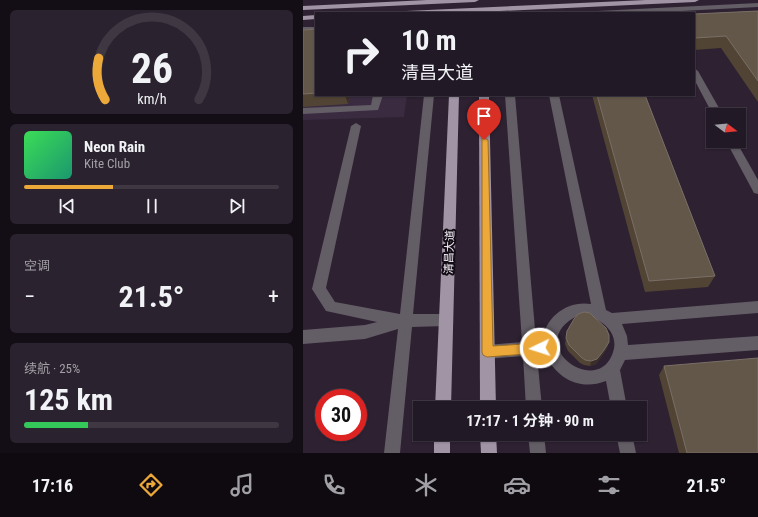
<!DOCTYPE html>
<html lang="zh">
<meta charset="utf-8">
<style>
body{margin:0;font-family:"Roboto Condensed","Noto Sans SC",sans-serif;background:#2a222e;color:#f1f3f6;height:100vh;display:flex;flex-direction:column;font-size:15px;white-space:nowrap}
*{box-sizing:border-box;margin:0}
p{font-size:13px;color:#a2a0a7}
.icon{flex:none;width:22px;height:22px;fill:none;stroke:currentColor;stroke-width:2;stroke-linecap:round;stroke-linejoin:round}
.map{position:relative;flex:1;overflow:hidden}
.side{display:flex;flex-direction:column;gap:10px;padding:10px;background:#130e15;width:303px}
.side>*{flex:none}
.top-card{position:absolute;left:12px;top:12px;width:380px;height:84px;border-radius:0px;box-shadow:0 1px 3px #0004,0 0 0 1px #3f3843;background:#221926;color:#f1f3f6;overflow:hidden}
.needle{width:26px;rotate:106deg}
.buttons{position:absolute;left:403px;top:108px;display:grid;gap:8px}
.buttons a{display:grid;place-items:center;width:40px;height:40px;border-radius:0px;background:#221926;box-shadow:0 1px 3px #0004,0 0 0 1px #3f3843;font-size:20px}
.speed{position:absolute;left:12px;top:389px;display:flex;gap:8px;font-size:20px;font-weight:700;text-align:center}
.speed>*{display:grid;place-content:center;width:52px;height:52px;border-radius:50%;background:#221926;box-shadow:0 1px 3px #0004,0 0 0 1px #3f3843;line-height:1}
.speed .limit{border:6px solid #d22;background:#fff;color:#111}
.pin{position:absolute;display:grid;place-items:center;width:34px;height:34px;color:#fff;margin:-41px -17px;border-radius:50% 50% 50% 0;rotate:-45deg;box-shadow:0 0 4px #0007}
.pin .icon{rotate:45deg}
.me{position:absolute;width:44px;margin:-22px;rotate:266deg;stroke-linejoin:round;filter:drop-shadow(0 0 3px #0008)}
.turn{display:flex;align-items:center;gap:14px;height:84px;padding:0 20px;font-size:18px}
.turn .icon{width:52px;height:52px;stroke-width:2.5}
.turn b{display:block;font-size:28px;line-height:34px}
.big{font-size:30px;font-weight:700;line-height:1.1}
.side .card{flex:1;display:flex;flex-direction:column;justify-content:center;gap:6px;min-width:0;padding:0 14px;border-radius:6px;background:#2a222e}
.side .dial{align-items:center;gap:0}
.dial svg{height:104px;overflow:visible;fill:none;stroke:#3f3843;stroke-width:7;stroke-linecap:round;text-anchor:middle}
.dial text{fill:#f1f3f6;stroke:none}
.song{display:flex;align-items:center;gap:12px}
.cover{width:48px;height:48px;border-radius:6px;background:linear-gradient(135deg,hsl(130 70% 55%),hsl(160 70% 35%))}
.played{height:4px;border-radius:2px;background:linear-gradient(90deg,#eca93a 35%,#3f3843 35%)}
.keys{display:flex;justify-content:space-around;direction:ltr}
.heat{display:flex;justify-content:space-between;align-items:center;font-size:22px;direction:ltr}
.charge{height:6px;border-radius:3px;background:linear-gradient(90deg,#34c759 25%,#3f3843 0)}
.trip{position:absolute;left:110px;top:401px;width:234px;height:40px;border-radius:0px;background:#221926;box-shadow:0 1px 3px #0004,0 0 0 1px #3f3843;font-weight:700;line-height:40px;text-align:center}
.dock{display:flex;height:64px;justify-content:space-around;align-items:center;background:#0e0a0f;color:#a2a0a7}
.dock .icon{width:28px;height:28px}
.dock .selected{color:#eca93a}
.dock b{font-size:18px;color:#f1f3f6}
main{display:flex;flex:1;min-height:0}
.map>svg:first-child{display:block}
</style>
<main>
<section class="side">
<div class="card dial"><svg viewBox="0 0 100 80">
<path d="M14 69A42 42 0 1 1 86 69"/>
<path d="M14 69A42 42 0 0 1 9 37" stroke="#eca93a"/>
<text x="50" y="56" font-size="32" font-weight="700">26</text>
<text x="50" y="72" font-size="11">km/h</text>
</svg></div>
<div class="card">
<div class="song"><i class="cover"></i><div><b>Neon Rain</b><p>Kite Club</p></div></div>
<div class="played"></div>
<div class="keys"><svg class="icon" aria-label="previous" viewBox="0 0 24 24"><path d="M18 5L8 12l10 7zM5 5v14"/></svg><svg class="icon" aria-label="pause" viewBox="0 0 24 24"><path d="M8 5v14M16 5v14"/></svg><svg class="icon" aria-label="next" viewBox="0 0 24 24"><path d="M6 5l10 7-10 7zM19 5v14"/></svg></div>
</div>
<div class="card"><p>空调</p>
<div class="heat"><a>−</a><b class="big">21.5°</b><a>+</a></div>
</div>
<div class="card"><p>续航 · 25%</p><b class="big">125 km</b><div class="charge"></div></div>
</section>
<div class="map">
<svg width="455" height="453" viewBox="0 0 455 453">
<rect width="100%" height="100%" fill="#2d2132"/>
<!-- built -->
<polygon fill="#3a2b41" points="0,35 13,95 104,95 101,117 0,120"/>
<g fill="none" stroke-linecap="round" stroke-linejoin="round">
<!-- minor -->
<g fill="#635d66" fill-rule="evenodd">
<polygon points="455,3 455,7 340,13 290,13 294,11"/>
<rect x="0" y="27" width="13" height="4"/>
<polygon points="391,68 395,71 420,115 410,115 391,79"/>
<polygon points="70,95 80,95 75,110 0,114 0,108 68,105"/>
<polygon points="121,95 131,95 110,314 143,314 148,316 150,320 148,324 143,326 109,327 97,453 81,453 95,329 62,339 0,344 0,330 62,325 74,322 23,311 9,289 48,126 53,123 58,126 23,288 32,302 97,314"/>
<path d="M202,95H212L233,341H240C241,317 265,300 288,304L246,95H256L303,310L309,313L455,301V313L319,324L324,336L325,345L455,336V350L322,360L317,370L324,408H308L303,381C277,391 254,379 242,354L234,355L239,408H223L220,356L184,359L179,357L177,352L179,347L184,345L219,342ZM276,315C296,316 319,332 309,355C292,397 218,343 276,315Z"/>
<polygon points="423,141 433,141 455,180 455,194 451,193"/>
<polygon points="225,434 241,434 243,453 227,453"/>
<polygon points="313,434 329,434 333,453 317,453"/>
</g>
<!-- major -->
<g fill="#a094a5" fill-rule="evenodd">
<polygon points="124,0 176,0 172,2 0,10 0,6"/>
<polygon points="343,0 396,0 392,2 154,13 99,13 103,11"/>
<polygon points="13,15 13,19 0,20 0,16"/>
<polygon points="146,95 156,95 148,408 132,408"/>
<polygon points="176,95 186,95 193,408 177,408"/>
<rect x="131" y="434" width="16" height="19"/>
<polygon points="177,434 193,434 194,453 178,453"/>
</g>
</g>
<!-- wall -->
<g fill="#514434">
<polygon points="455,11 455,102 418,48 391,50 391,14"/>
<polygon points="13,29 13,95 48,95 45,104 0,107 0,30"/>
<polygon points="289,95 342,95 412,276 405,287 342,292"/>
<polygon points="264,331 306,342 304,348 299,356 293,364 287,366 281,365 277,363 265,351 262,344"/>
<polygon points="361,366 455,453 376,453 356,375"/>
</g>
<!-- shaded-wall -->
<g fill="#3b2e2a">
<polygon points="42,95 48,95 45,104"/>
<polygon points="306,342 304,348 299,356 293,364 287,366 288,361"/>
</g>
<!-- building -->
<g fill="#63574a" stroke="#7a6f66">
<polygon points="455,11 455,81 423,36 392,38 391,36 391,14"/>
<polygon points="13,29 13,93 0,94 0,30"/>
<polygon points="294,95 342,95 412,276 346,281"/>
<polygon points="281,312 287,313 291,317 303,328 306,335 306,342 301,350 294,359 288,361 282,360 278,357 266,345 263,338 264,331 271,319 275,314"/>
<polygon points="455,358 455,453 384,453 361,366"/>
</g>
<!-- route -->
<polygon fill="#eca93a" stroke="#996e26" points="179,138 181,138 185,140 190,346 237,343 240,344 242,348 240,352 237,353 184,357 180,355 179,352"/>
<g text-anchor="middle" stroke-width="4" stroke-linejoin="round" paint-order="stroke">
<!-- street labels -->
<g font-size="11" fill="#f9f1fd" stroke="#120d15">
<text transform="translate(146 252) rotate(-88)" y="4">清昌大道</text>
</g>
</g>
</svg>
<div class="buttons">
<a><svg class="needle" viewBox="-14 -14 28 28"><path d="M0-13l5 13h-10z" fill="#e53935"/><path d="M0 13l5-13h-10z" fill="#a2a0a7"/></svg></a>
</div>
<div class="speed"><div class="limit">30</div></div>
<div class="pin" style="left:181px;top:140px;background:#d93025"><svg class="icon" aria-label="arrive" viewBox="0 0 24 24"><path d="M6 21V4h12l-3 4 3 4H6"/></svg></div>
<svg class="me" style="left:237px;top:348px" viewBox="-20 -20 40 40"><circle r="17" fill="#eca93a" stroke="#fff" stroke-width="3"/><path d="M0-11L8 9 0 5-8 9z" fill="#fff"/></svg>
<div class="trip">17:17 · 1 分钟 · 90 m</div>
<div class="top-card">
<div class="turn"><svg class="icon" aria-label="right" viewBox="0 0 24 24"><path d="M7 20v-9h11M14 6l5 5-5 5"/></svg><div><b>10 m</b>清昌大道</div></div>
</div>
</div>
</main>
<nav class="dock">
<b>17:16</b>
<svg class="icon selected" aria-label="directions" viewBox="0 0 24 24"><path d="M12 3l9 9-9 9-9-9zM9 14v-3h6M13 9l2 2-2 2"/></svg>
<svg class="icon" aria-label="music" viewBox="0 0 24 24"><path d="M9 18V5l10-2v13"/><circle cx="6" cy="18" r="3"/><circle cx="16" cy="16" r="3"/></svg>
<svg class="icon" aria-label="phone" viewBox="0 0 24 24"><path d="M5 4h4l2 5-3 2q2 4 5 5l2-3 5 2v4C11 20 4 13 5 4z"/></svg>
<svg class="icon" aria-label="climate" viewBox="0 0 24 24"><path d="M12 3v18M4 7l16 10M4 17L20 7"/></svg>
<svg class="icon" aria-label="car" viewBox="0 0 24 24"><path d="M5 17H2v-5l4-1 3-4h7l3 4 3 1v5h-3M9 17h6M6 11h13"/><circle cx="7" cy="17" r="2"/><circle cx="17" cy="17" r="2"/></svg>
<svg class="icon" aria-label="filters" viewBox="0 0 24 24"><path d="M4 7h16M4 17h16"/><circle cx="9" cy="7" r="2"/><circle cx="15" cy="17" r="2"/></svg>
<b>21.5°</b>
</nav>
